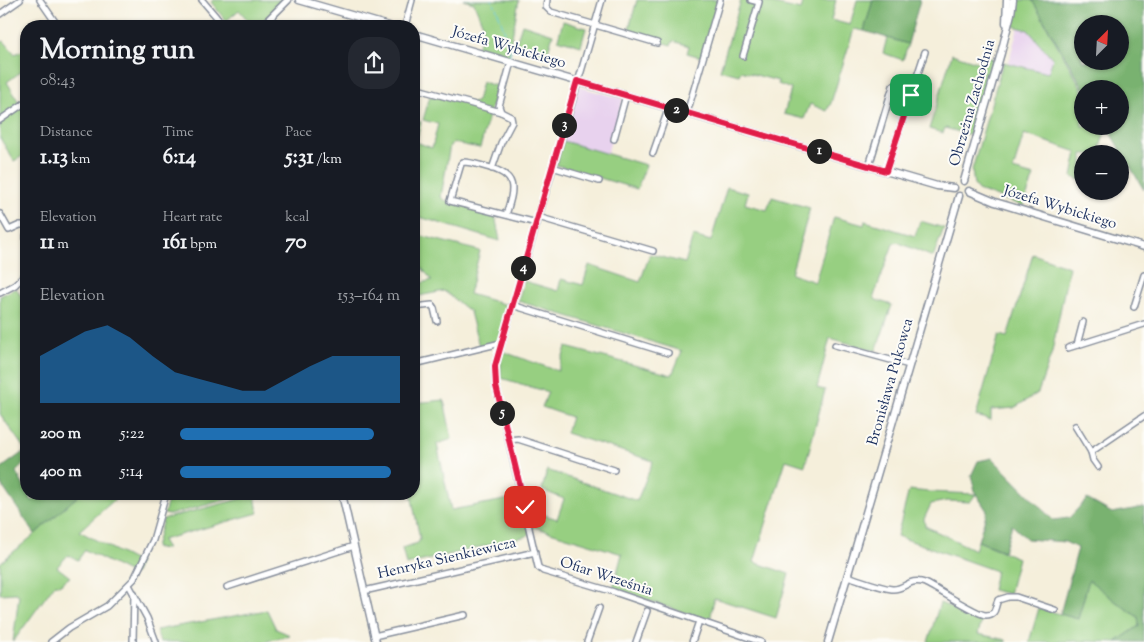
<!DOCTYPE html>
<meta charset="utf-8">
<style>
body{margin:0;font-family:"Sorts Mill Goudy",serif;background:#242831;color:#f1f3f6;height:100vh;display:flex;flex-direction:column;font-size:19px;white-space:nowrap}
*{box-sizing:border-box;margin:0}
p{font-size:16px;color:#9ea1a6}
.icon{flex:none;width:28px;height:28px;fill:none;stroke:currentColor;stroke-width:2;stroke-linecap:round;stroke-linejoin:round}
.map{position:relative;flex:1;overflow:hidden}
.drawer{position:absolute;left:20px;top:20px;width:400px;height:480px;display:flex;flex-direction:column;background:#171b24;border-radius:20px;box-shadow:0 1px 4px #0004}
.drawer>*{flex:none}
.needle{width:32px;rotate:24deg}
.tools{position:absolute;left:1074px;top:15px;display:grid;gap:10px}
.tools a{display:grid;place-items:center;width:55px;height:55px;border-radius:50%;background:#171b24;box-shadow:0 1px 4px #0004;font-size:25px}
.pin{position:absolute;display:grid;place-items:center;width:42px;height:42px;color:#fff;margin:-21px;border-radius:10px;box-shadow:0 2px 8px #0006}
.km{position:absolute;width:25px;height:25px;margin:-12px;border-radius:50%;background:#222;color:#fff;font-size:14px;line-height:25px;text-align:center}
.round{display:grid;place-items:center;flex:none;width:52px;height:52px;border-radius:20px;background:#242831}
.summary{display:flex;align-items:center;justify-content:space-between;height:85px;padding:0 20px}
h1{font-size:28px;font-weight:800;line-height:38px}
.metrics{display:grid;grid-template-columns:repeat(3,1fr);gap:8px;height:85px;padding:5px 20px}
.metrics div{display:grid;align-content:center}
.metrics b{font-size:21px;font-weight:800}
.metrics small{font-size:14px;font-weight:400}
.metrics p{font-size:14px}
.chart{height:140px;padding:10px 20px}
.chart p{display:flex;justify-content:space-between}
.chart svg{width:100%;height:90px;margin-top:5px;fill:#1f6fb2;opacity:.7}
ul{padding:0 20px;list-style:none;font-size:16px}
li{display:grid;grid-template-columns:80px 60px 1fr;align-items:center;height:38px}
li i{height:12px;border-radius:6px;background:#1f6fb2}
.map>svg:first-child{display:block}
.built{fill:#e8d2ee}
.green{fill:#97cf81;stroke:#597f70}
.forest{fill:#79b26f;stroke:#4a7066;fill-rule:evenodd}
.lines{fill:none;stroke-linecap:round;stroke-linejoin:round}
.stream{stroke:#5fc9d9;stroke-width:1}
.minor-casing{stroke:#888f9c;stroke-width:8}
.tertiary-casing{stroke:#888f9c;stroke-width:9}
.minor{stroke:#fff;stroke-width:5}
.tertiary{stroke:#fff;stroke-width:6}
.route-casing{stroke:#fff;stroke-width:10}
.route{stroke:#e11d48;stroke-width:6}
.labels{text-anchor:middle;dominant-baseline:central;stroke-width:4;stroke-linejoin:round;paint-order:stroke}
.street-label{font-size:15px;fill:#1b2f5e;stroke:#fdfcf7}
</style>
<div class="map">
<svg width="1144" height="642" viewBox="0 0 1144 642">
<rect width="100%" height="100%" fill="#fdfcf7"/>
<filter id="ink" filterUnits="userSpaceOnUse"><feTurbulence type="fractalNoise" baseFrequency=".02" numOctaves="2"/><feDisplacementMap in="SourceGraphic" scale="10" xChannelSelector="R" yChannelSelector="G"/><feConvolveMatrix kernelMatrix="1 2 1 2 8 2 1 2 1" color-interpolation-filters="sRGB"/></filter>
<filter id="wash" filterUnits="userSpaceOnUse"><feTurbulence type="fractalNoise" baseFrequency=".0096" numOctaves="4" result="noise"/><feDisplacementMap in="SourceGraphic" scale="20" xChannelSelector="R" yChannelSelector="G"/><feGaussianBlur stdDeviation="1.12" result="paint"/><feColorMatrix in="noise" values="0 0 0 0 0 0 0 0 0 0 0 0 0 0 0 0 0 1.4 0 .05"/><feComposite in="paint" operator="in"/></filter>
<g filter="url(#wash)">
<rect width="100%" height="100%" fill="#f5efdb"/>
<g class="built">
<path d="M1018,28L1028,30L1053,59L1048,73L1008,64Z"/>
<path d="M579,87L623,99L607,154L562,141Z"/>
</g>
<g class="green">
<path d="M213,0H284L258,26H253L239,10L226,21L211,2Z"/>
<path d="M463,0H519L508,58L477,49L483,25L474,3Z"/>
<path d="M637,0H718L701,57L687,53L689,46L673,41L671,45L628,32Z"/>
<path d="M741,0H756L801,10L804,0H836L831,20L850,25L857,0H873L864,31L854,29L830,106H829L827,111L810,104L804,119L784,114L791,89L778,84V81L741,71L739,75L720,70Z"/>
<path d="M1016,0H1032L1082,89V126H1101L1104,135L1098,154H1082V181L1072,177L1077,152L1024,134L1013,170L1034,176L1023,206L978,190L974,185L972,170L1003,62L1048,73L1053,59L1028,30L1013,26Z"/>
<path d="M563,21L586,28L581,46L558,39Z"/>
<path d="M522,24L553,34L547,55L515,46Z"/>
<path d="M887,38L908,44L903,60L883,53Z"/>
<path d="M4,41L15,54L26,49V68L7,82L20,104L26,100V154L14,161L0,138V43Z"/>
<path d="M952,54L980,63L982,56L995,59L970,135L945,128L943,133L929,129Z"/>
<path d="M482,82L497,86L480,148L453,143L450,145L441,197L444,200L495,215L500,241L416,216L414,225V121L421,122L416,142L432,148L438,124L423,120L430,96L473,103L477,101Z"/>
<path d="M563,141L646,165L637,189L556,165Z"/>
<path d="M727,187L748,193L745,204L767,210L772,197L810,208L791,274L815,282L834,217L864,225L865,221L915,236L920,221L944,228L933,257L897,242L893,244L874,296L876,300L892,305L876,351L830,338L817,388L825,390L805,466L786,460L754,562L789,574L776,618L714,598L710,622L613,588L622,554L534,527L527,536L406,565L402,548L418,543L420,539L411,494H414V403L444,400L452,439L437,444L451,510L526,496L530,510L557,519L564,499L542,490L547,470L637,501L653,461L566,433L571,417L542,407L548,392L501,378V351L558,371L566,347L672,375L682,351L518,301L524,281L558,291L561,279L583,285L589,265L640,282L650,254L685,263L693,236L711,241Z"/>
<path d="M414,234L480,251L469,294L507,305L499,341L479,346L470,312L444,291L414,297V285L432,280L414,259Z"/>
<path d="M1033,254L1069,267L1052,352L1038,393L1014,408L991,410V420L976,416L999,335L1007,337Z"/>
<path d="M16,288L26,304V451L0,414V296Z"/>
<path d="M909,490L929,492L976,494L970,502L947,501L931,504L924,519L925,526L975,550L978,541L1018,558L1009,594L992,590L996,571L897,536Z"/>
<path d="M80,494H121L79,531L139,563L134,575L85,550L78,560L68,555L57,567L70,577L59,585L55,584L13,642L19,595L16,593L0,594V563L35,534Z"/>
<path d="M170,494H247L169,515L164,514Z"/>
<path d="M255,495L258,513L162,540L167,549L155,548L163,519Z"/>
<path d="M1089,579L1115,601L1138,617L1139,626L1116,642L1081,641L1029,642L1039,608L1078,619Z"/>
<path d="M940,603L982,620L978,634L1006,640V642H928Z"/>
<path d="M267,610L276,629L290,635L264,642H160L156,630Z"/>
</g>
<g class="forest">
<path d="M873,0H920L908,44L864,31Z"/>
<path d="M1032,0H1144V190L1106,126H1120V89H1084ZM1082,24H1120V61H1082Z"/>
<path d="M26,450V461L16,472L26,490V494H28L32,501L42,494H80L35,534L0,483V469Z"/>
<path d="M992,458L1053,520L1069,518L1087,499L1112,513L1144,507V642H1116L1139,626L1138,617L1115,601L1089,580L1078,619L1060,614L1078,548L1065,542L1027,539L1012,525L1004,551L978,541L987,511L976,494L971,476L978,461Z"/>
</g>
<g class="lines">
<path class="stream" d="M491,0L496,7L511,49L510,56"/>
</g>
</g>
<g filter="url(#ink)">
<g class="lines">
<defs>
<g id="minor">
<path d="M40,0L58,26"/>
<path d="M202,0L224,26"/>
<path d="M547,0L546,7L551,12L657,43"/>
<path d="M602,0L495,366L496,386L538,567L543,571L614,592L761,642"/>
<path d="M0,14L20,0"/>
<path d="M405,26L412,0"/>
<path d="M743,56L759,2L751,0"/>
<path d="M414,88L501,112"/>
<path d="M687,113L720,0"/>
<path d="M0,120L26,102"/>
<path d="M614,139L626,95"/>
<path d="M653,153L669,107"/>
<path d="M869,166L893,86"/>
<path d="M552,167L599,181"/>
<path d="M492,169L501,143L512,122L511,117L501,112L499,106L511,62"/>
<path d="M886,171L925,52"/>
<path d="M0,214L9,230L20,225H26"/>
<path d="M506,215C514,189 519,175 487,167C479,165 471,162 463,162L461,164L450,201L537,223"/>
<path d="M538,217L653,251"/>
<path d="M26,236V240"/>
<path d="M0,293L15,285L26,274"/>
<path d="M512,305L668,353"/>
<path d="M414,307L432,305L434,308L437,321"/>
<path d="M1134,307L1144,275"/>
<path d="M835,345L909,365"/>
<path d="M1077,345L1083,322"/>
<path d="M1068,348L1144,324"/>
<path d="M414,364L501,343"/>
<path d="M1075,426L1091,452L1093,460L1098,467"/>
<path d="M509,440L518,439L614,470"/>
<path d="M1091,452L1144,416"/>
<path d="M847,576C861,580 877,587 892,589C905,590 909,577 925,583C938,589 977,615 986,615C997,615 994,608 998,600L1008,597H1016L1055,610"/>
<path d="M129,585L147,618L156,642"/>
<path d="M227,587L354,546"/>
<path d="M364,591L535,552"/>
<path d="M374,636L465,615"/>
<path d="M51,642L69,628L107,606L134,579L153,540L166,494"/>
<path d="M133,642L134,593"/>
<path d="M587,642L599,608"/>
<path d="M636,642L647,611"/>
<path d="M692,642L699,621"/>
</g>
<g id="tertiary">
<path d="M299,0L389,26"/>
<path d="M1006,23L1007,0"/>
<path d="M262,26L288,0"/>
<path d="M414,34L889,172L937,186L954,188"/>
<path d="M964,181L1001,53L1011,14L1013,0"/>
<path d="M969,191L995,202L1144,247"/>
<path d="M342,494L376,642"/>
<path d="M828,642L959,196"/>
</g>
</defs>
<use href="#minor" class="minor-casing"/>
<use href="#tertiary" class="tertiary-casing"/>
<use href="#minor" class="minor"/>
<use href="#tertiary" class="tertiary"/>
</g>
</g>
<g class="lines" filter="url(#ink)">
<defs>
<path id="route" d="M525,507L496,386L495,366L577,81L886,171L911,95"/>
</defs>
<use href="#route" class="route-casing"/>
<use href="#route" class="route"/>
</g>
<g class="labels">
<g class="street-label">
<text transform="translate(509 48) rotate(16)">Józefa Wybickiego</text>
<text transform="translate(973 103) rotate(-74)">Obrzeżna Zachodnia</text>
<text transform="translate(1060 208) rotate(17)">Józefa Wybickiego</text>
<text transform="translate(891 382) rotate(-74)">Bronisława Pukowca</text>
<text transform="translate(447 559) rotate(-13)">Henryka Sienkiewicza</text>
<text transform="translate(606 577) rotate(18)">Ofiar Września</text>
</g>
</g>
</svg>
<div class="tools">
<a><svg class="needle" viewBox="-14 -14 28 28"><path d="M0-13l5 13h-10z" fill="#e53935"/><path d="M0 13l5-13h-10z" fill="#9ea1a6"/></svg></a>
<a>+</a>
<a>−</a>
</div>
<div class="pin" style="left:911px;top:95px;background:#1e9e55"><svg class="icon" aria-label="arrive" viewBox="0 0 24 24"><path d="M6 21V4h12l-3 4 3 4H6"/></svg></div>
<div class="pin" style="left:525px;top:507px;background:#d93025"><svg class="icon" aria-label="check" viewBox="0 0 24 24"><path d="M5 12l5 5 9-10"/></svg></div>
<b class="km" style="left:819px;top:151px">1</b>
<b class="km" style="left:676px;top:110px">2</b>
<b class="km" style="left:564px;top:125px">3</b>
<b class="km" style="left:523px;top:268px">4</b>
<b class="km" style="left:502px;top:413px">5</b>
<section class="drawer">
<div class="summary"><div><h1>Morning run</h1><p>08:43</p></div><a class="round"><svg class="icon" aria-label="share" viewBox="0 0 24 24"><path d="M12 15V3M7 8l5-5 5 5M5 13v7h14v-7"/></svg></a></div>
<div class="metrics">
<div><p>Distance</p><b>1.13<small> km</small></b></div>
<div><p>Time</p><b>6:14</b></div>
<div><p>Pace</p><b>5:31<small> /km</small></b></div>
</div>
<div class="metrics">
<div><p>Elevation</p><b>11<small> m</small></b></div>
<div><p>Heart rate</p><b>161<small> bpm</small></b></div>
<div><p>kcal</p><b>70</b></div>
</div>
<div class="chart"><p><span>Elevation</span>153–164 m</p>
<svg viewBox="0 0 160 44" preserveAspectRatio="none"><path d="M0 44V21L10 15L20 9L30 6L40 12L50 21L60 29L70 32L80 35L90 38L100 38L110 32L120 26L130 21L140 21L150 21L160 21V44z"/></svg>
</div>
<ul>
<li><b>200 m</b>5:22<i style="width:88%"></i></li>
<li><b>400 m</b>5:14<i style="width:96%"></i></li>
</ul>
</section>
</div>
